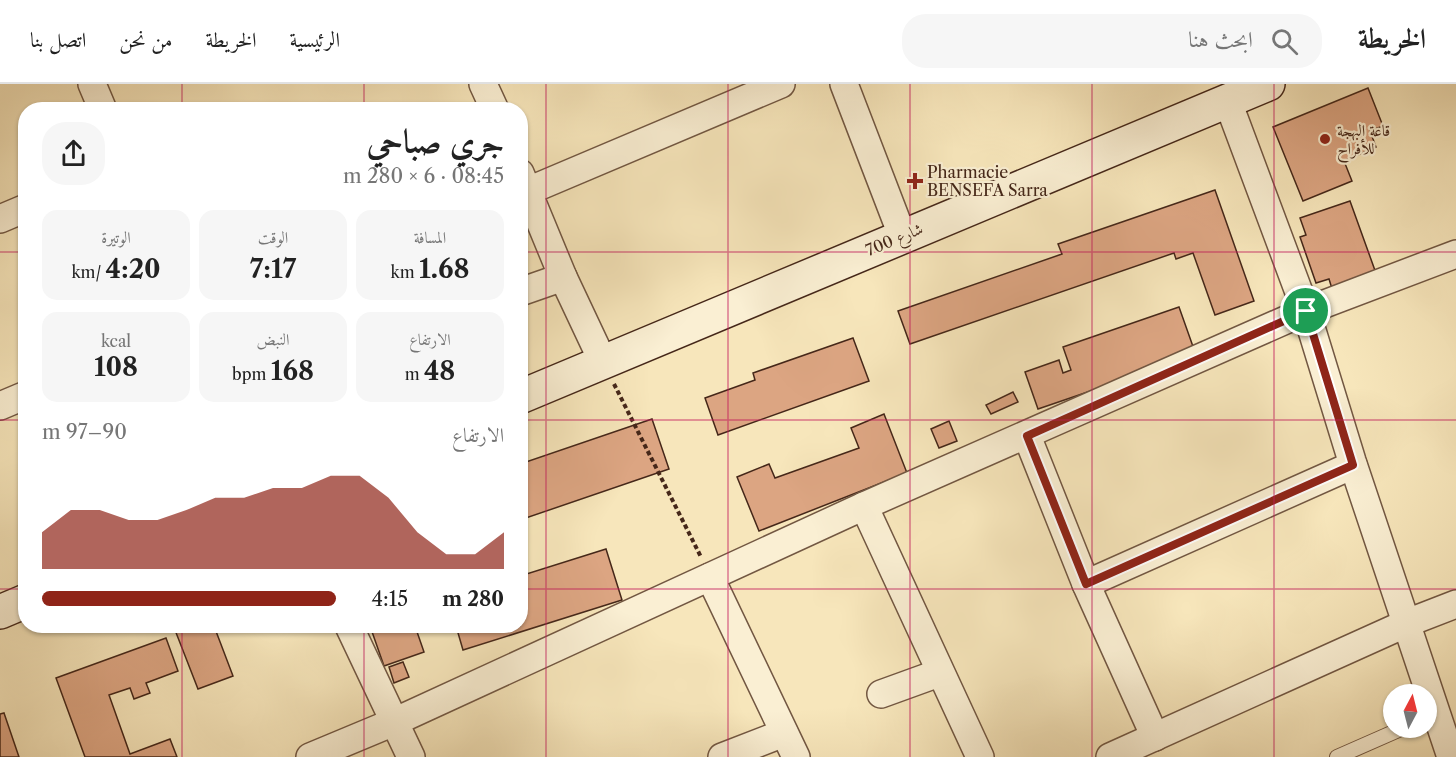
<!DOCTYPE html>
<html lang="ar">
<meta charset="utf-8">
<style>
body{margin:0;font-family:"Libre Caslon Text",Amiri,serif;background:#f6f6f6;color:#222;direction:rtl;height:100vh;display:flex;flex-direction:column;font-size:22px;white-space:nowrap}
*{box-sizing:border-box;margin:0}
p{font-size:20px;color:#767676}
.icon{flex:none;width:33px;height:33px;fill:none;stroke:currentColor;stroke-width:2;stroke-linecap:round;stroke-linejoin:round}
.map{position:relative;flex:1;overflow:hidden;direction:ltr}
.side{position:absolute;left:18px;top:18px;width:510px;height:531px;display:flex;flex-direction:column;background:#fff;border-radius:24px;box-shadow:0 2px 4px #0004;direction:rtl}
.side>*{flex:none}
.needle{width:39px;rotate:7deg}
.buttons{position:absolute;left:1383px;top:600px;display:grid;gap:12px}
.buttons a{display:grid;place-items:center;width:54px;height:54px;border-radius:50%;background:#fff;box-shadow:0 2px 4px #0004;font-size:30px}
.pin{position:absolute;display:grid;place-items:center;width:51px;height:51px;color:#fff;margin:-26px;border:3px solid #fff;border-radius:50%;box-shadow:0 2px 6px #0007}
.round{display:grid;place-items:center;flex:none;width:63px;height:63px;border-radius:24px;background:#f6f6f6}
.headline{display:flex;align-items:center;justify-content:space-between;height:102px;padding:0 24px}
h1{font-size:33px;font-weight:800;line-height:45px}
.stats{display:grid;grid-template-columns:repeat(3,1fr);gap:9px;height:102px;padding:6px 24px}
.stats div{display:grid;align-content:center;border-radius:15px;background:#f6f6f6;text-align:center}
.stats b{font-size:26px;font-weight:800}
.stats small{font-size:16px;font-weight:400}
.stats p{font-size:16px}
.chart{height:168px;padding:12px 24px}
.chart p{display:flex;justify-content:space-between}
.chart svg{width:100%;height:108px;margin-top:6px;fill:#8f2418;opacity:.7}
ul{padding:0 24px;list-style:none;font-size:20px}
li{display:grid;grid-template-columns:96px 72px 1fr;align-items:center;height:45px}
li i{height:15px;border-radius:8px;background:#8f2418}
header{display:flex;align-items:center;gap:36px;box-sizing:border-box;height:84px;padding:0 30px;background:#fff;border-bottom:2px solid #e0e0e0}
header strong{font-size:28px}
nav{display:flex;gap:33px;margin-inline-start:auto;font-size:21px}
.search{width:420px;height:54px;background:#f6f6f6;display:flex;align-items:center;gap:15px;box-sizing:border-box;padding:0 21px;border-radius:24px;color:#767676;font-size:22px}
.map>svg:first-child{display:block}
.building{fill:#dca582;stroke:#452719;stroke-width:1.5}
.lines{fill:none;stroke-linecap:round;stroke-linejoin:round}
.lane-casing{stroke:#725742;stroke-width:16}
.street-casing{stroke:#725742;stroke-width:30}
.secondary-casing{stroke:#452719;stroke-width:36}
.path{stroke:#452719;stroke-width:4;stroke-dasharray:4.5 3;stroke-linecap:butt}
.lane{stroke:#faefd3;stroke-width:14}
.street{stroke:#faefd3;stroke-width:27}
.secondary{stroke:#faefd3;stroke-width:33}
.route-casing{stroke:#fff;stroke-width:12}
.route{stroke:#8f2418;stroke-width:8}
.grid{fill:none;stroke:#c2185b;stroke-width:1.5;stroke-opacity:0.55}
.poi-dot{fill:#8f2418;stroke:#faefd3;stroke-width:2}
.labels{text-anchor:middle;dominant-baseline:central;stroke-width:4.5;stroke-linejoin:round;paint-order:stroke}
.poi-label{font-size:16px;fill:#452719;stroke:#faefd3;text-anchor:start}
.street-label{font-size:16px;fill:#452719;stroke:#faefd3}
</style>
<header>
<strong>الخريطة</strong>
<div class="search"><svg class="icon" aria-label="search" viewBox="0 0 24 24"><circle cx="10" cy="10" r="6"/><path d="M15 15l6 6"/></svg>ابحث هنا</div>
<nav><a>الرئيسية</a><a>الخريطة</a><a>من نحن</a><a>اتصل بنا</a></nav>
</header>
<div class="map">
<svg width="1456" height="673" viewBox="0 0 1456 673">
<rect width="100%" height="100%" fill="#f7e6bb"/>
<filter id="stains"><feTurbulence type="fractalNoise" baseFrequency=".00333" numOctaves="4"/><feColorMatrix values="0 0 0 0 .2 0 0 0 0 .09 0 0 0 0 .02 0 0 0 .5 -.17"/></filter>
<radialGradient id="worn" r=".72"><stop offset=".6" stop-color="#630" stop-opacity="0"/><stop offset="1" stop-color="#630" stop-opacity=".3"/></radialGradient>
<g class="building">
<path d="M1368,4L1383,42L1370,47L1376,63L1344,77L1352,97L1303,117L1273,43Z"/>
<path d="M1215,106L1254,217L1215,231L1193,169L1176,175L1174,169L910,260L898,227L1062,170L1058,160Z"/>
<path d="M1350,117L1377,192L1333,208L1329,195L1316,199L1300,153L1306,151L1300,134Z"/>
<path d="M1179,223L1196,271L1038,325L1025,288L1059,276L1063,289L1071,286L1063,263Z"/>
<path d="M853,254L869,297L718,351L705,314L755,296L753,289Z"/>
<path d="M1013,308L1018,318L991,330L986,321Z"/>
<path d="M884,330L907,389L759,447L737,393L769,380L775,394L859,364L851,344Z"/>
<path d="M652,335L669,385L520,436V380Z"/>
<path d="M949,337L957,357L939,364L931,345Z"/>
<path d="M606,465L622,516L463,566L456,542H520V492Z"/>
<path d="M188,542H214L233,592L198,605L175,546Z"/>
<path d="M370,542H415L424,568L384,582Z"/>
<path d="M166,554L178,587L146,599L150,609L134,615L130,604L109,611L130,670L170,655L177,673H85L56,594Z"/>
<path d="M403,578L409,593L394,599L389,583Z"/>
<path d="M4,629L19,673H0V630Z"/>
</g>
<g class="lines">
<defs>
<path id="lane" d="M1337,673L1403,644"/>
<g id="street">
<path d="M92,0L103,26"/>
<path d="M483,0L495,26"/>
<path d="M844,0L902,151"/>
<path d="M1228,18L1306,227L1456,170"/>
<path d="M520,89L563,193L603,278"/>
<path d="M528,107L781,0"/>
<path d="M0,135L26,124"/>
<path d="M520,208L563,193"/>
<path d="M0,322L26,311"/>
<path d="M1027,352L1086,500L1155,653"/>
<path d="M864,422L980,673"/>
<path d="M710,493L796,673"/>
<path d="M1086,500L1353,381"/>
<path d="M349,542L411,673"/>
<path d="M881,610L939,589"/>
<path d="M310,673L394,638L864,422L1306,227L1352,377L1451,673"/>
<path d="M722,673L784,649"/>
<path d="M1110,673L1407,539L1456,520"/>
</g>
<g id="secondary">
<path d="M520,313L1268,0"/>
<path d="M0,528L26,517"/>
</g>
</defs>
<use href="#lane" class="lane-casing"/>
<use href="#street" class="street-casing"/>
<use href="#secondary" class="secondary-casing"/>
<path class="path" d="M614,300L701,473"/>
<use href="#lane" class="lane"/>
<use href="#street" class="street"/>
<use href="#secondary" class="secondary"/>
</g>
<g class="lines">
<defs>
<path id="route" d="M1306,227L1353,381L1086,500L1027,352Z"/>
</defs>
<use href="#route" class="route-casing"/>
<use href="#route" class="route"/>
</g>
<path class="grid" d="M182,0V26M364,0V26M546,0V673M728,0V673M910,0V673M1092,0V673M1274,0V673M0,168H26M520,168H1456M0,336H26M520,336H1456M0,505H26M520,505H1456M182,542V673M364,542V673"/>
<g class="poi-dot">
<circle cx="1325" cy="55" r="6"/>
<path d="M912 88h6v6h6v6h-6v6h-6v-6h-6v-6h6z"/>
</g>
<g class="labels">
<g class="poi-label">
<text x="1337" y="46">قاعة البهجة<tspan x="1337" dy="18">للأفراح</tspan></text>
<text x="927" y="88">Pharmacie<tspan x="927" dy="18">BENSEFA Sarra</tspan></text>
</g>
<g class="street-label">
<text transform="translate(894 155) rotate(-23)">شارع 700</text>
</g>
</g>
<rect width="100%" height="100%" filter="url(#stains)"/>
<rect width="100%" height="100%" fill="url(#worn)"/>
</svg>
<div class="buttons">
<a><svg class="needle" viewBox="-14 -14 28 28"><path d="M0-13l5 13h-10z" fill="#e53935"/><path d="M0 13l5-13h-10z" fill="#767676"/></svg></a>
</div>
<div class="pin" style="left:1306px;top:227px;background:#1e9e55"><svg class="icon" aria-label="arrive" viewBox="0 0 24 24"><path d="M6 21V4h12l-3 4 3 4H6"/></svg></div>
<section class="side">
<div class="headline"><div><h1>جري صباحي</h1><p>08:45 · 6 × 280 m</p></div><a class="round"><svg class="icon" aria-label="share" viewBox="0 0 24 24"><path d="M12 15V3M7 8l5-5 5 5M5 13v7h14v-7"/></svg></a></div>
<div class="stats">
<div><p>المسافة</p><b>1.68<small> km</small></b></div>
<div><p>الوقت</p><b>7:17</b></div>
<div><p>الوتيرة</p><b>4:20<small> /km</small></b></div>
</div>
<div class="stats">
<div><p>الارتفاع</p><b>48<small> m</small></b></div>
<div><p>النبض</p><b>168<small> bpm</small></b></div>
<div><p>kcal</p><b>108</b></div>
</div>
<div class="chart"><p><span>الارتفاع</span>90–97 m</p>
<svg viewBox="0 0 160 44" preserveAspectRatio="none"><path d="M0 44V29L10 20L20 20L30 24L40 24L50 20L60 15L70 15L80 11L90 11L100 6L110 6L120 15L130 29L140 38L150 38L160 29V44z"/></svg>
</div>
<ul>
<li><b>280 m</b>4:15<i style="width:100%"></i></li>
</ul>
</section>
</div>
